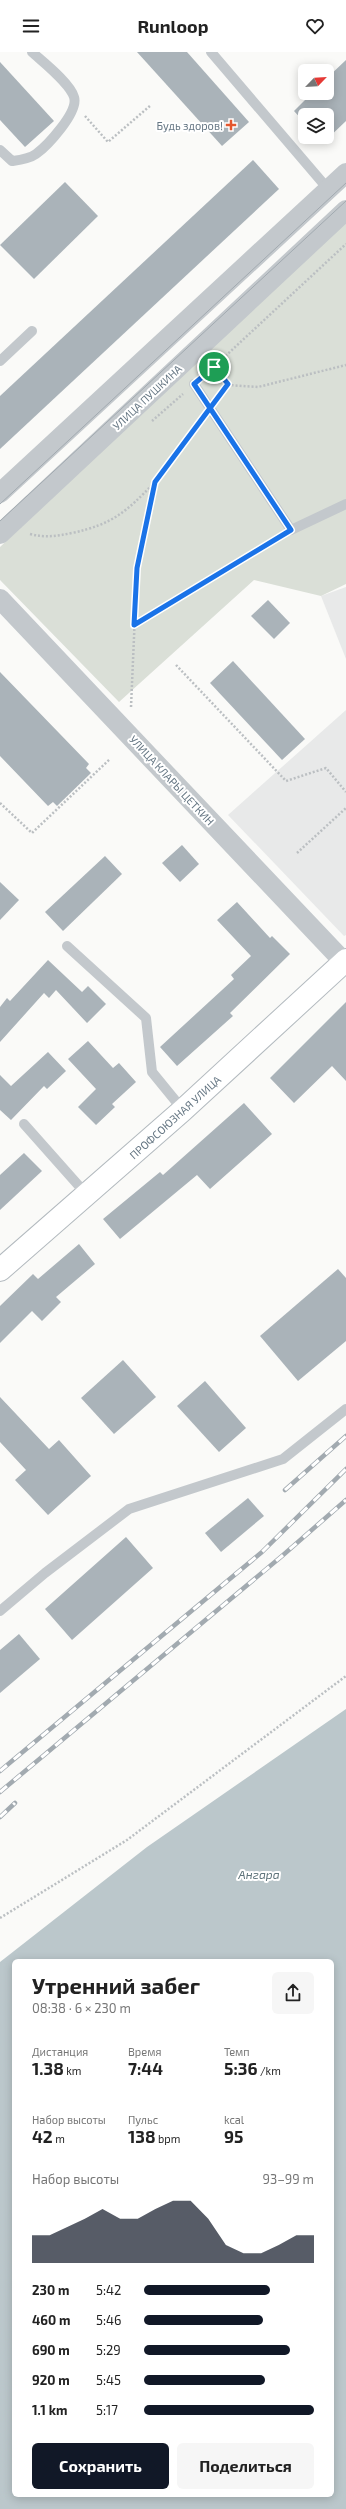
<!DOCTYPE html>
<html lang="ru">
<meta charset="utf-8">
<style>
body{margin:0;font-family:"Exo 2",sans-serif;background:#f6f6f6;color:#222;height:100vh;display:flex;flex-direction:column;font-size:15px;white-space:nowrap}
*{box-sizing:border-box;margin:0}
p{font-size:13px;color:#767676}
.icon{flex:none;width:22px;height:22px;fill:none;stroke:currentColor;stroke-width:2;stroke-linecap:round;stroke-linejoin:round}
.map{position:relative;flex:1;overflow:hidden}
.details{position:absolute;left:12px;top:1907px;width:322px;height:538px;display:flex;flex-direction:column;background:#fff;border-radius:6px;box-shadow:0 2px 10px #0003}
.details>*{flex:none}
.needle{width:26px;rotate:65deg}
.fabs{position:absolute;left:298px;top:12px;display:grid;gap:8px}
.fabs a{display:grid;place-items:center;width:36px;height:36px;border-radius:6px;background:#fff;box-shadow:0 2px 10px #0003;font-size:20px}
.pin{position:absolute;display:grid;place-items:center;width:34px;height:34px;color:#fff;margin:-17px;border:2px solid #fff;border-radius:50%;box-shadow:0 1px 4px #0007}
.round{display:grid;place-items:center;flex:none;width:42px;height:42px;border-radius:6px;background:#f6f6f6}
.summary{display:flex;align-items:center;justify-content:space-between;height:68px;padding:0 20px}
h1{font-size:22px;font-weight:700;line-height:30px}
.figures{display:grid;grid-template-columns:repeat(3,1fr);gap:6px;height:68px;padding:4px 20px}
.figures div{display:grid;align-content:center}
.figures b{font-size:17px;font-weight:700}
.figures small{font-size:11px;font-weight:400}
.figures p{font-size:11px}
.chart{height:112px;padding:8px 20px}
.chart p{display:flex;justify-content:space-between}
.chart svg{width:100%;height:72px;margin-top:4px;fill:#111827;opacity:.7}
.action{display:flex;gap:8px;margin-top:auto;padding:8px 20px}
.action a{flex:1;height:46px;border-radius:6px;background:#111827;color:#fff;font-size:16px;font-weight:700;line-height:46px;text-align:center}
.action a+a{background:#f6f6f6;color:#222}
ul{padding:0 20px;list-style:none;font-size:13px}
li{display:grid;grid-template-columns:64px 48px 1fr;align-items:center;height:30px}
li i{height:10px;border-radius:5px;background:#111827}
header{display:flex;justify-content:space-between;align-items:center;height:52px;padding:0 20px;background:#fff;font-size:18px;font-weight:700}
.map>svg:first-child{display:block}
.built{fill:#e8e9e9}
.green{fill:#dadfd7}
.water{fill:#bbc7cb;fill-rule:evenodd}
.building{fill:#aab3b9}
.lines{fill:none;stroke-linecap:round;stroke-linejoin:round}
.secondary-casing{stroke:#b3babf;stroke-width:24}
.path{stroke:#bbbfc2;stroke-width:2.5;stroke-dasharray:2 2;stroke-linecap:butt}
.lane{stroke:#c3c8cc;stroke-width:10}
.street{stroke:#c3c8cc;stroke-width:20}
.secondary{stroke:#fff;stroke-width:22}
.tram{stroke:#a2aab0;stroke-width:1}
.rail-casing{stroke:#a2aab0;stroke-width:4.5}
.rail{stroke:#fff;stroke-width:3;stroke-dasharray:9;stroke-linecap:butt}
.route-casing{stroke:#fff;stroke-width:8}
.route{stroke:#1a73e8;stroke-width:5}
.poi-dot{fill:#e4572e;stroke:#fff;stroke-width:1.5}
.labels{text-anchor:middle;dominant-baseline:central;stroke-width:4;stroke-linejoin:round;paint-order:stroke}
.poi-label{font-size:11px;fill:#657683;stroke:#fff;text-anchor:end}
.street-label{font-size:11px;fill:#657683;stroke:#fff}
.water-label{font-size:12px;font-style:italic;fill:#60757c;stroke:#fff}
</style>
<header><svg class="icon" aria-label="menu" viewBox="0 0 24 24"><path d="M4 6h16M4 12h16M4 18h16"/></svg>Runloop<svg class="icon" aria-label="heart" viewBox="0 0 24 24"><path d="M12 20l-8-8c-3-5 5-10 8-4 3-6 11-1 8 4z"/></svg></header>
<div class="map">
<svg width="346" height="2457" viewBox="0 0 346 2457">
<rect width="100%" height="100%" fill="#fafaf8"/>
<g class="built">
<path d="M346,535V607L321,544Z"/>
<path d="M346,658V883L344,884L228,763Z"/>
</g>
<path class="green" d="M346,169V532L321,544L254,528L119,650L0,528V495Z"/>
<path class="water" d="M346,1657V2457H0V1910L147,1795ZM14,1909H332V2443H14Z"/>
<g class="building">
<path d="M137,0H187L249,70L222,94Z"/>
<path d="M346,8V69L324,90L319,85H327V63H305V71L294,59L312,41H327V26Z"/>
<path d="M0,10L54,69L25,95L0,68Z"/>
<path d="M253,108L279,137L0,397V344Z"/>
<path d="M65,130L98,164L34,227L0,193Z"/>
<path d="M268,548L290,571L274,587L251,564Z"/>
<path d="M233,609L305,687L282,708L210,631Z"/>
<path d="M0,620L89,712L86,716L91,721L57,754L53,750L48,754L0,704Z"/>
<path d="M182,793L199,812L180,830L162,811Z"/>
<path d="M105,804L122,822L63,879L45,860Z"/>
<path d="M0,830L19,848L0,868Z"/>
<path d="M237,850L270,886L272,884L290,902L230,961L233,964L177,1014L160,995L234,927L231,923L251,904L217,868Z"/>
<path d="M48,908L82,940L88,934L106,952L87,971L56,938L49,946L44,941L0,990V955L7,946L10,949Z"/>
<path d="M346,950V1029L332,1014L294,1051L270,1026Z"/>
<path d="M88,989L113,1016L119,1011L136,1030L112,1052L115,1055L96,1073L78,1055L96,1037L68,1007Z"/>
<path d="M48,1000L66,1019L47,1037L44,1034L11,1068L0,1058V1023L11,1034Z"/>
<path d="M244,1051L272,1082L210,1137L197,1123L120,1187L103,1167L160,1120L163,1123Z"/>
<path d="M24,1101L42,1119L0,1158V1123Z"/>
<path d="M79,1192L95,1212L56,1245L61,1250L42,1269L32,1259L0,1291V1254L33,1222L38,1227Z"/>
<path d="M338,1217L346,1226V1289L298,1329L260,1284Z"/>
<path d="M123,1308L156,1345L114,1382L81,1346Z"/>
<path d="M205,1329L246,1376L219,1400L177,1354Z"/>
<path d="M0,1345L49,1397L59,1388L91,1424L48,1463L15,1428L26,1418L0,1390Z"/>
<path d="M248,1446L264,1464L221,1500L205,1481Z"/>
<path d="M126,1485L153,1516L72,1588L45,1557Z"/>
<path d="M19,1582L40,1607L0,1641V1598Z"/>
</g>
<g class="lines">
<defs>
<path id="secondary" d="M0,1218L183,1058L346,908"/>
</defs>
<use href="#secondary" class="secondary-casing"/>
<g class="path">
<path d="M85,64L108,90L151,53"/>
<path d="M210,311L228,333L258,335L346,313"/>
<path d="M205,323L346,192"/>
<path d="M219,344L228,333"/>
<path d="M152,369L183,342"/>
<path d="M30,482C46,486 57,484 72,481C113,472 126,460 154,431"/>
<path d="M134,573L279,486"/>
<path d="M176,613L286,729L326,716L346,740"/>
<path d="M131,655L137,516L155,430L200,369"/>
<path d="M0,751L32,781L110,707"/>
<path d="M297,801L346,756"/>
<path d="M0,1866L127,1788L346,1624"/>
</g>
<g class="lane">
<path d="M211,0L328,137"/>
<path d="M0,98L12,109C20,108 29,107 36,102C47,94 79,60 74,45C70,31 43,10 32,0"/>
<path d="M0,309L32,279"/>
<path d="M194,332L291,478L346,452"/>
<path d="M67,894L146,966L152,1020L183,1058"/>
<path d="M24,1072L87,1143"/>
<path d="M0,1559L45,1521L129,1457L283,1407L346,1357"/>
</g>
<g class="street">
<path d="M0,441L346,121"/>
<path d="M0,482L346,158"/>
<path d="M0,547L344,910"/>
</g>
<use href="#secondary" class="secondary"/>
<g class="tram">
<path d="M0,452L346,131"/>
<path d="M0,469L346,149"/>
</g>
<defs>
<g id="rail">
<path d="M285,1438L346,1384"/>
<path d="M0,1719L262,1500L346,1417"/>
<path d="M0,1740L282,1504L346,1448"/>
<path d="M0,1765L15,1751"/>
</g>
</defs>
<use href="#rail" class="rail-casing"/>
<use href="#rail" class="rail"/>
</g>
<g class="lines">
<defs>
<path id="route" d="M214,315L228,332L155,430L137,516L134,573L291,478L194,332L214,315"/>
</defs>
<use href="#route" class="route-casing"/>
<use href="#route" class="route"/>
</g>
<path class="poi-dot" d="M229 67h4v4h4v4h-4v4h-4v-4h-4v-4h4z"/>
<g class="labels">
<g class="poi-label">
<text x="223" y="73">Будь здоров!</text>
</g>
<g class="street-label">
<text transform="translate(147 345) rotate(-43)">УЛИЦА ПУШКИНА</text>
<text transform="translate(172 728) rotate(47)">УЛИЦА КЛАРЫ ЦЕТКИН</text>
<text transform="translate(175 1065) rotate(-42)">ПРОФСОЮЗНАЯ УЛИЦА</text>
</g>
<g class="water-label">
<text x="259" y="1822">Ангара</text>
</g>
</g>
</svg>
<div class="fabs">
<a><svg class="needle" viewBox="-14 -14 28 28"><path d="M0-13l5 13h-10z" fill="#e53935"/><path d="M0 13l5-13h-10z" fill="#767676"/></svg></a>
<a><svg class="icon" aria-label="layers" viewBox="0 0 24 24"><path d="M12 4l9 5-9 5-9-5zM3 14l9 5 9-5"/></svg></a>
</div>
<div class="pin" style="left:214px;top:315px;background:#1e9e55"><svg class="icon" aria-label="arrive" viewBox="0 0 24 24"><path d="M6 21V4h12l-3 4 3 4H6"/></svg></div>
<section class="details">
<div class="summary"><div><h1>Утренний забег</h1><p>08:38 · 6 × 230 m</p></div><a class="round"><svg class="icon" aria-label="share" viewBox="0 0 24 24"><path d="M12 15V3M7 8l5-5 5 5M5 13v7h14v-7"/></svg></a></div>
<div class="figures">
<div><p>Дистанция</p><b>1.38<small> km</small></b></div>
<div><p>Время</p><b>7:44</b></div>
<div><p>Темп</p><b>5:36<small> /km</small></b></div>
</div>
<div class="figures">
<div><p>Набор высоты</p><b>42<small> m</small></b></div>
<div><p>Пульс</p><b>138<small> bpm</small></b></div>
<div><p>kcal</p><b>95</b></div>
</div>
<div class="chart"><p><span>Набор высоты</span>93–99 m</p>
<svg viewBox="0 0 160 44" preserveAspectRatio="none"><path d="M0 44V27L10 27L20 22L30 17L40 11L50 17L60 17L70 11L80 6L90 6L100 17L110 33L120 38L130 38L140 33L150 27L160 27V44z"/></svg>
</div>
<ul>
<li><b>230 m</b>5:42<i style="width:74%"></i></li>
<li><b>460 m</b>5:46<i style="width:70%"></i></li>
<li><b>690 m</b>5:29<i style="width:86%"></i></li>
<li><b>920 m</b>5:45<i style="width:71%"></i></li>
<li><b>1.1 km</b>5:17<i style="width:100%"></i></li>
</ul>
<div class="action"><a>Сохранить</a><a>Поделиться</a></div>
</section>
</div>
